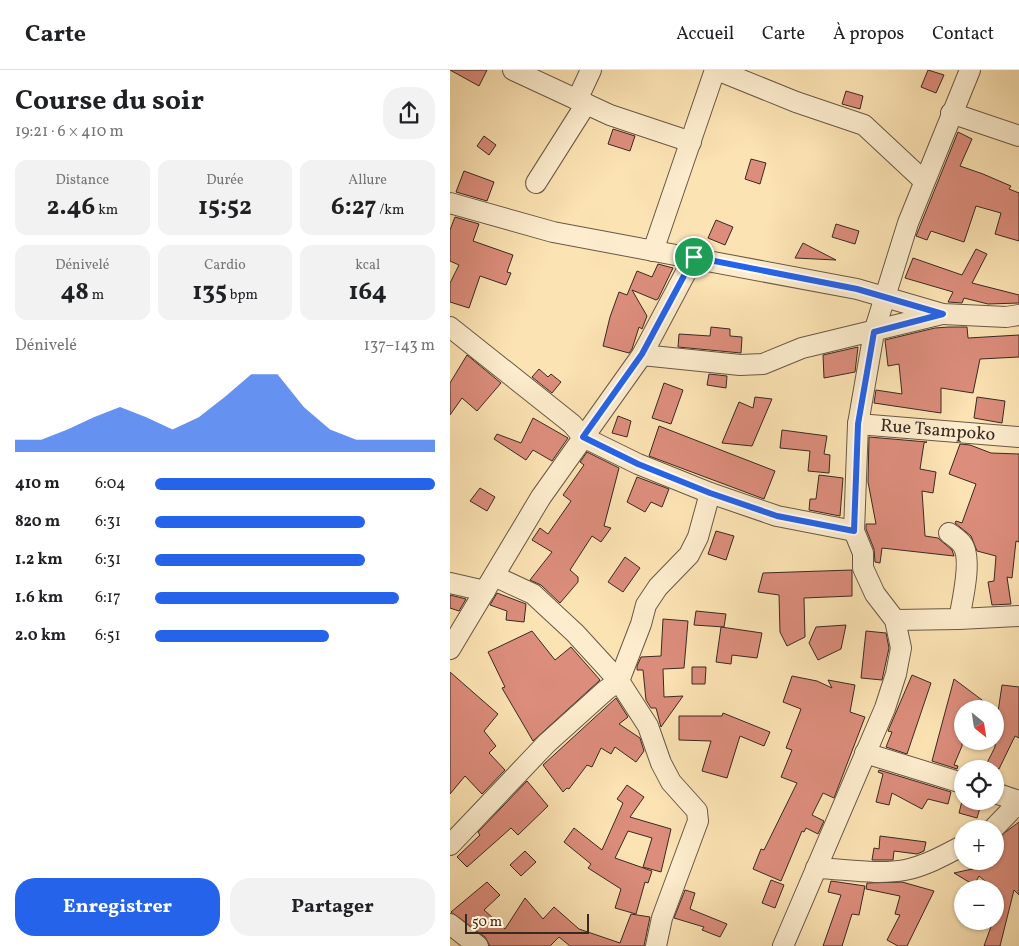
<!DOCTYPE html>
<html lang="fr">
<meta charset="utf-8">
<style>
body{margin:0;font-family:Vollkorn,serif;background:#f2f2f2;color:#202124;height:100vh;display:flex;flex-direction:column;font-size:19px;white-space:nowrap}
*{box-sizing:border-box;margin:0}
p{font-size:16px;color:#757577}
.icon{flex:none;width:28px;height:28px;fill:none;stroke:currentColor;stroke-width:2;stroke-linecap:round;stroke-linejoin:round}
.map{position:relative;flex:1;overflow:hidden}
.side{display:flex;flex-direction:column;background:#fff;width:450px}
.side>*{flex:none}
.needle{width:32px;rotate:150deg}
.tools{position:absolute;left:504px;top:630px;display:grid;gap:10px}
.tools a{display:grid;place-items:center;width:50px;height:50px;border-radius:50%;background:#fff;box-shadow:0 1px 4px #0004;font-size:25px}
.scale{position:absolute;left:15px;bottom:12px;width:124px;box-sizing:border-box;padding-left:5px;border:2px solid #3a2922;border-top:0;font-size:14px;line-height:18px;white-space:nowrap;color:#3a2922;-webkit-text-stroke:4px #fdedce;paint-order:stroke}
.pin{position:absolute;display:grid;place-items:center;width:42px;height:42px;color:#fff;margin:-21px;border:2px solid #fff;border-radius:50%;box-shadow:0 1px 5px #0007}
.round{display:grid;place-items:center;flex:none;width:52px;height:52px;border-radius:20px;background:#f2f2f2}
.head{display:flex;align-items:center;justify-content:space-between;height:85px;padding:0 15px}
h1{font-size:28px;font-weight:700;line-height:38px}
.stats{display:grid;grid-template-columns:repeat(3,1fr);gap:8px;height:85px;padding:5px 15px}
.stats div{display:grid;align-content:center;border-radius:12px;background:#f2f2f2;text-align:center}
.stats b{font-size:25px;font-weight:700}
.stats small{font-size:14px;font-weight:400}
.stats p{font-size:14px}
.chart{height:140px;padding:10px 15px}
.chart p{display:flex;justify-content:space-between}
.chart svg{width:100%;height:90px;margin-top:5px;fill:#2563eb;opacity:.7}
.primary-button{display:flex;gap:10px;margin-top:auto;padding:10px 15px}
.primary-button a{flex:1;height:58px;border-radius:20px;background:#2563eb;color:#fff;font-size:20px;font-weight:700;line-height:58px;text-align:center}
.primary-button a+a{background:#f2f2f2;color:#202124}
ul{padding:0 15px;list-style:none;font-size:16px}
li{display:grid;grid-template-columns:80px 60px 1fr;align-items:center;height:38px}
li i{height:12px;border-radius:6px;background:#2563eb}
header{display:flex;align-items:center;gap:30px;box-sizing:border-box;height:70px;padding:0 25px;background:#fff;border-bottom:1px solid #e0e0e0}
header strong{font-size:24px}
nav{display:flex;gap:28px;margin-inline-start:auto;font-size:18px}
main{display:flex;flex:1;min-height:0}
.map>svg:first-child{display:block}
.building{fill:#dc8d7c;stroke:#3a2922}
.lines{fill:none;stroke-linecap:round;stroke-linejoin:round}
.minor-casing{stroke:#6a5846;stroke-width:22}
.minor{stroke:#fdedce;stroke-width:20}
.route-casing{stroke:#fff;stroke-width:10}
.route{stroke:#2563eb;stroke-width:6}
.labels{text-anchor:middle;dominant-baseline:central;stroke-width:5;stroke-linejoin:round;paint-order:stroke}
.street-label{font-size:18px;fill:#3a2922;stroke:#fdedce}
</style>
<header>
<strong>Carte</strong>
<nav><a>Accueil</a><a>Carte</a><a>À propos</a><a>Contact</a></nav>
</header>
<main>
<section class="side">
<div class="head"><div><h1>Course du soir</h1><p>19:21 · 6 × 410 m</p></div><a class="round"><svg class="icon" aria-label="share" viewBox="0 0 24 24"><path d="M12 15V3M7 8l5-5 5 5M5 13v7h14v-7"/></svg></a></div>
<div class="stats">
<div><p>Distance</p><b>2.46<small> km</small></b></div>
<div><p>Durée</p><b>15:52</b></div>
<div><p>Allure</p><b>6:27<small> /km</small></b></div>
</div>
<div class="stats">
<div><p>Dénivelé</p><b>48<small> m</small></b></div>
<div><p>Cardio</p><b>135<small> bpm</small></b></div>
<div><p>kcal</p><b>164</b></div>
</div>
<div class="chart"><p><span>Dénivelé</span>137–143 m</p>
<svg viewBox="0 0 160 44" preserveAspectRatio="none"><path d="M0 44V38L10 38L20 33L30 27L40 22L50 27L60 33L70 27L80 17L90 6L100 6L110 22L120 33L130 38L140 38L150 38L160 38V44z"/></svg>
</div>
<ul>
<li><b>410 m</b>6:04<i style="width:100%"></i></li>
<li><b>820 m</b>6:31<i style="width:75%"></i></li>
<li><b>1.2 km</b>6:31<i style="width:75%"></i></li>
<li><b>1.6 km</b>6:17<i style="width:87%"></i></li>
<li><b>2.0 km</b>6:51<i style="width:62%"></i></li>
</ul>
<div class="primary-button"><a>Enregistrer</a><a>Partager</a></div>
</section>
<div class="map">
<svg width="569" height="876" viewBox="0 0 569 876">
<rect width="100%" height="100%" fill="#fce3b3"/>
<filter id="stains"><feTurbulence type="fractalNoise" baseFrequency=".004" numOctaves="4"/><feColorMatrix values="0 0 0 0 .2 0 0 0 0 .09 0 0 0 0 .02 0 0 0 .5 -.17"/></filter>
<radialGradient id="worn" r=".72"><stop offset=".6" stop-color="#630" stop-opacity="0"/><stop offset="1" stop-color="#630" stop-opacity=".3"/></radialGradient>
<g class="building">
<path d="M0,0H37L29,16Z"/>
<path d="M478,0L494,5L486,23L471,17Z"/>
<path d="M396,21L413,26L410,39L392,34Z"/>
<path d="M163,59L185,66L180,81L158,74Z"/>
<path d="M508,62L522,69L510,96L533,104L561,116L559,119L569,123V171L545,164L551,143L526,136L514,172L481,161L477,170L466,166Z"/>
<path d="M34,66L46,75L39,85L27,76Z"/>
<path d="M301,89L316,93L310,114L295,109Z"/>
<path d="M14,101L44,112L37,131L6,122Z"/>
<path d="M5,147L29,154L23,171L63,185L57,202L61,203L56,215L30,206L19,238L0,232V213L9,195L0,191V160Z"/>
<path d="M266,150L283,157L275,175L258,168Z"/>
<path d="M386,154L409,161L405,174L382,167Z"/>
<path d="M353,173L386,190L345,188Z"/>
<path d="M526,179L537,184L522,213L569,225V233L538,234L514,228L512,233L498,232L503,222L455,208L463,188L512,205Z"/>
<path d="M208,194L223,198L208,229L206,230L182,220L197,246L192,259L189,257L182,279L179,283L153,276L160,247L169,222L177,225L187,201L202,207Z"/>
<path d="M261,257L280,259V266L292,267L291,283L228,277L229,264L260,266Z"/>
<path d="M499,257H517L518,268L569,265V287L530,289L523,323L491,318V343L424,333L426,320L452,324L449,294L438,296L435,270L485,258Z"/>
<path d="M408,277L405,302L374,308L373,285Z"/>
<path d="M17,285L51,313L27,341L12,328L0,345V313Z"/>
<path d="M89,299L98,307L101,304L111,312L102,323L82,307Z"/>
<path d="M259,304L277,306L276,318L257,315Z"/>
<path d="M214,313L233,320L221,354L202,348Z"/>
<path d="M305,327L322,329L302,376L272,373L289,332L303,338Z"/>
<path d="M527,327L555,331L552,353L524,348Z"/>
<path d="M168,346L181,351L177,367L162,363Z"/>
<path d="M83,348L118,368L102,391L83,380L76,390L44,369L47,364L71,373Z"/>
<path d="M209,356L325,401L314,429L199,386Z"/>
<path d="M332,360L377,366L374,384L380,385L379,403L358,401L360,381L330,378Z"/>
<path d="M419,367L477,372L474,373L470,399L486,402L483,423L472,421L475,466L488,468L502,480L504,486L432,478L430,493L425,492L424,479L416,459V454H426L418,412Z"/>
<path d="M510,374L520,375L541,383L569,384V472L566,471L562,508L557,507L561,534L542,535L538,512L544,511L546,486L527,481L521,466L505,453L506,451L512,453L526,414L499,404Z"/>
<path d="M137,382L169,398L154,456L161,458L151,472L142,466L120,500L128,507V512L110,533L91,515L80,510L102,482L82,470L90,458L98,464L121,431L113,425L134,395L130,392Z"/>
<path d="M369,405L393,408L390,446L359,440L360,429H366Z"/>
<path d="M187,407L219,419L212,437L201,432L195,442L177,432Z"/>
<path d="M30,418L45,427L37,441L20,431Z"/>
<path d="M266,461L284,466L276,490L258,484Z"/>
<path d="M175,487L190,498L173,522L158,512Z"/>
<path d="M402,500V526L354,528L355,567L337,576L330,562L329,525L308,522L313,503Z"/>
<path d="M47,523L76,534L74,552L56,550L57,541L40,535Z"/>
<path d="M0,525L16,529L9,541L0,538Z"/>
<path d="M246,541L276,544L274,557L244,555Z"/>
<path d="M213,549L238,551L234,598L213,599L214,627L233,626L211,657L206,638H201L196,630L193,600H187V596L191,587L211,586Z"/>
<path d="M396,555L391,579L368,590L359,573L366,557Z"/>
<path d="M271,557L312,563L307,588L282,585L281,594L266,592Z"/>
<path d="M82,561L105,590L121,577L150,610L83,671L52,618L55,617L38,582Z"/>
<path d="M416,561L436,563L439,578L432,610L411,608Z"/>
<path d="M242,597H256L255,614H242Z"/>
<path d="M0,602L48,644L34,661L46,676L39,683L55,700L32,724L15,706L0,724Z"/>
<path d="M462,605L481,613L457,684L436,677L442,662L438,661Z"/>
<path d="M342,606L367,611L382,618L378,610L405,615L400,642L415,647L384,728L373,723L362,745L374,751L368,764L356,758L354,762L352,761L331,811L303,799L311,779L314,780L347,713L331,707L342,680L336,678L351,639L333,632Z"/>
<path d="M504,609L544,639H512V676L504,695L508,696L507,699L482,691Z"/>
<path d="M552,615L569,617V668L565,666L549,699H534L545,677V640L548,642Z"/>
<path d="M166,628L178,647L169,654L190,668L194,681L186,692L165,677L161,684L151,678L142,697L137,695L119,719L117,718L113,722L93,695Z"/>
<path d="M273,643L320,662L314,676L290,666L277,708L252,701L261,671L229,670V646H272Z"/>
<path d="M429,700L501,722L498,734L478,729L472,739L442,723L439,735L426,732L433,704L428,702Z"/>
<path d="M77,711L98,736L68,765L61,758L17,797L7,787L30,765L28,762Z"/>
<path d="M177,715L194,727L180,747L221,759L211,802L193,797L202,768L178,761L165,788L202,801L198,813L195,812L186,844L165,838L171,819L138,798L141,794L114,772L124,758L152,780L173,733L167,729Z"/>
<path d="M512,731H532L527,748L509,743Z"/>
<path d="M569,752V825L564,820L550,876H534L543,851H545L547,821L529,806L524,815L504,803L545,794V770Z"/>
<path d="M430,766L476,772L474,781L467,784L444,781L443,790H422L424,778L429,779Z"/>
<path d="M75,781L86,792L71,806L60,795Z"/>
<path d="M321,810L334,815L325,838L312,833Z"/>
<path d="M381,811L415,816L409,845L402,844L392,876H373L391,825L378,822Z"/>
<path d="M37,812L50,825L34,840L55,859L75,828L93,849L104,837L129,859L170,873L181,844L200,847L194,876H120L109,867L100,876H40L35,867L1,842Z"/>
<path d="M452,812L484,821L457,876H448L437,870L450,845L445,844L450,826L416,819L417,813Z"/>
<path d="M235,820L245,823L240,839L277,854L270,867L252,860L254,857L224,848Z"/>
</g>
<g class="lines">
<defs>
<g id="minor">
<path d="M63,0L160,45L241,72"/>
<path d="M267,0L346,32L414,55L474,111"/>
<path d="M127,30L141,0"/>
<path d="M501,43L569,66"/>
<path d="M86,113L136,34"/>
<path d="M0,133L103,162L407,219L493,244L556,247L569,245"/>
<path d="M203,181L265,0"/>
<path d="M0,257L122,354L133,367L188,394L260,423L327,446L404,461"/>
<path d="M192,285L290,295L313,294L352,278L492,244"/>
<path id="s1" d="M408,354L569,367"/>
<path d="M499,463C503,466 509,470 512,474C523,488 512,532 509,549"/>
<path d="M44,506L83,524L125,563L169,611L198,656L211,693L221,712L247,741L248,751L212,848L206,876"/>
<path d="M0,513L35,521"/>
<path d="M445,550L509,549L569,546"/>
<path d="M0,579L91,427L192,285L244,187"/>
<path d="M415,683L512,713"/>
<path d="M545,723L569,731"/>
<path d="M543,759L569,732"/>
<path d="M0,775L97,673L156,620L169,611L191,554L196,535L208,517L239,485L248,467L260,423"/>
<path d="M366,798C395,799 427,805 455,800C475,796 495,785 512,776"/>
<path d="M0,854L28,876"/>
<path d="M333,876L435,638L446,604L451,578L445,550L425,524L413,498V483L404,461L408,354L424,262L458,153L520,0"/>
</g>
</defs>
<use href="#minor" class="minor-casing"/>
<use href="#minor" class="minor"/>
</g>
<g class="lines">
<defs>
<path id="route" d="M244,187L407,219L493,244L424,262L408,354L404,461L327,446L260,423L188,394L133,367L192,284Z"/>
</defs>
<use href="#route" class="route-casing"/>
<use href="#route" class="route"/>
</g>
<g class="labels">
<g class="street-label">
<text stroke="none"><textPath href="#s1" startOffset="80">Rue Tsampoko</textPath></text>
</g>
</g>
<rect width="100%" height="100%" filter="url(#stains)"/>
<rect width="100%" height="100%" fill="url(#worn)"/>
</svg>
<div class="tools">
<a><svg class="needle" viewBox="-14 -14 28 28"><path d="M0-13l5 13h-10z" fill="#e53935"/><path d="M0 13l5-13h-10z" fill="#757577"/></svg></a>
<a><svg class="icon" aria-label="locate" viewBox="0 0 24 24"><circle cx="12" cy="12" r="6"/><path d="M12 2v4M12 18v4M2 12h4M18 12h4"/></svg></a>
<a>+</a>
<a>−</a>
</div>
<div class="scale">50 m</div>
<div class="pin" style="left:244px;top:187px;background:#1e9e55"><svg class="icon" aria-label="arrive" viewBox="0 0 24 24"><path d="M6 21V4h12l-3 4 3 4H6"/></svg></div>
</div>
</main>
